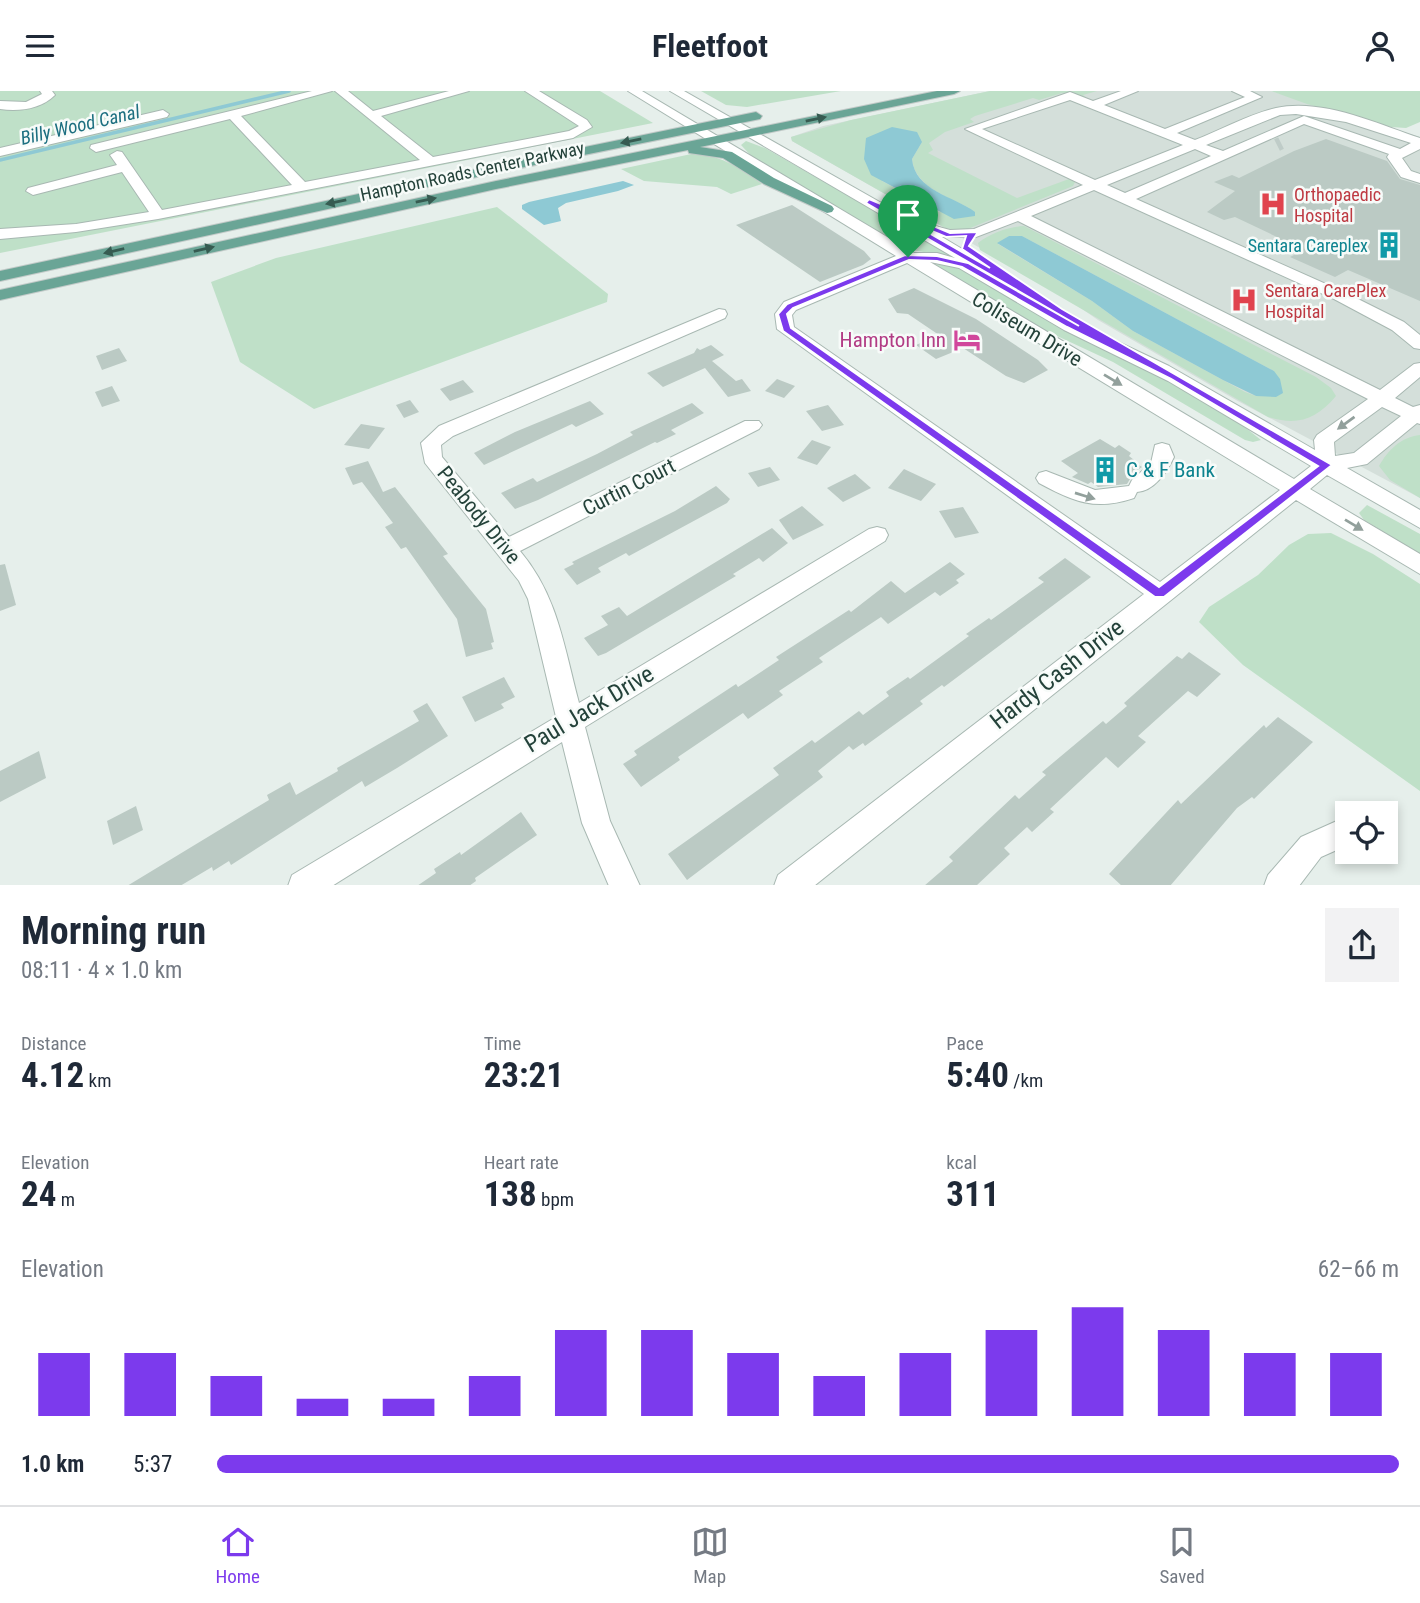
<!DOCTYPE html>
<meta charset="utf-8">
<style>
body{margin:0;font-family:"Roboto Condensed",sans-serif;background:#f2f2f3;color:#1f2937;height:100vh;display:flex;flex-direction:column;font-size:26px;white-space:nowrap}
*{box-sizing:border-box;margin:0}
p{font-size:23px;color:#747a83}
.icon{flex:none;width:38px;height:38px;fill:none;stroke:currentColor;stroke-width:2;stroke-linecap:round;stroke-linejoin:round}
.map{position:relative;height:794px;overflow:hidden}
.drawer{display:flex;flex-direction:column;background:#fff;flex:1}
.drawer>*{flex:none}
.controls{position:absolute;left:1335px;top:710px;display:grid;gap:14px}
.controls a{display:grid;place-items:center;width:63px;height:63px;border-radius:0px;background:#fff;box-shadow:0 4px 10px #0003;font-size:35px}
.pin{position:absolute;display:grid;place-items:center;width:60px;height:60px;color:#fff;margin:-72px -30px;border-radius:50% 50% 50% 0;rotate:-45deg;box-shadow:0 0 7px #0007}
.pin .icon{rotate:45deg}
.round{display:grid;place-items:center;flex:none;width:74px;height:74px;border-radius:0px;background:#f2f2f3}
.summary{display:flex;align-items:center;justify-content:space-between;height:119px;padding:0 21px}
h1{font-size:38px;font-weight:700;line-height:52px}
.figures{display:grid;grid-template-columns:repeat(3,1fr);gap:10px;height:119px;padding:7px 21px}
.figures div{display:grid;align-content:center}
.figures b{font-size:35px;font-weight:700}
.figures small{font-size:19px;font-weight:400}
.figures p{font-size:19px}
.chart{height:196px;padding:14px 21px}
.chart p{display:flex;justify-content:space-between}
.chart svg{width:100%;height:126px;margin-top:7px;stroke:#7c3aed;stroke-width:6}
ul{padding:0 21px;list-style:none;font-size:23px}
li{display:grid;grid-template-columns:112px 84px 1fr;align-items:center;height:52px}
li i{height:18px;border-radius:9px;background:#7c3aed}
header{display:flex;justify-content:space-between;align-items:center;height:91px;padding:0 21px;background:#fff;font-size:32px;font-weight:700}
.menu{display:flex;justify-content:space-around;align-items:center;height:98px;border-top:2px solid #e0e1e3;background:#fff;font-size:19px;color:#747a83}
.menu a{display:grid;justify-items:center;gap:4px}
.menu .selected{color:#7c3aed}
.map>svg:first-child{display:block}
.built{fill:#d4dfda}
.green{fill:#bfe0c8;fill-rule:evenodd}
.water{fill:#8ec9d4}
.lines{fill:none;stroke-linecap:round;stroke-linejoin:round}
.stream{stroke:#8ec9d4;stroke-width:3.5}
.building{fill:#bbcac4}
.minor-tunnel{stroke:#bfccc8;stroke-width:13;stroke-dasharray:13 6;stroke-linecap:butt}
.minor-casing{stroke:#a8b8b2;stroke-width:2}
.major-casing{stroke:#c2cac8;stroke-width:2}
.minor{fill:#fff;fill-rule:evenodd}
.major{fill:#6aa596;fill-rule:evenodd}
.oneway{fill:#365b51}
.oneway2{fill:#92a09c}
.route{fill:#7c3aed;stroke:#fff;stroke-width:2;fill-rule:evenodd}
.labels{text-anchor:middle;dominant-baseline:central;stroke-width:5;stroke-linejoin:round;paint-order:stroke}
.far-street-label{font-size:18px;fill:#24423a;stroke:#f7fbf9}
.far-health-label{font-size:18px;fill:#be3a42;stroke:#f7fbf9;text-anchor:start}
.far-culture-label{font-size:18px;fill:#0d838f;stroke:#f7fbf9;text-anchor:end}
.far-water-label{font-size:19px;font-style:italic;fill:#1c6f80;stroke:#f7fbf9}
.street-label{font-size:21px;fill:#24423a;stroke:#f7fbf9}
.hotel-label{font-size:21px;fill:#b23c85;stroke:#f7fbf9;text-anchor:end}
.culture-label{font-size:21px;fill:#0d838f;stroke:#f7fbf9;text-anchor:start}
.near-street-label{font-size:24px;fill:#24423a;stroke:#f7fbf9}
</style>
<header><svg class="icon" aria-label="menu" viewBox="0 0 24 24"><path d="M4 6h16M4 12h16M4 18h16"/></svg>Fleetfoot<svg class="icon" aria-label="person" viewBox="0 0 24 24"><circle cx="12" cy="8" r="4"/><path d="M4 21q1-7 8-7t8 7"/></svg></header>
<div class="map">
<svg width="1420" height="795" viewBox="0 0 1420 795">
<rect width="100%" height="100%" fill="#e6efeb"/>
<path class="built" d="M990,0H1271L1420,46V407L1236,309L1098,229L1059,202L792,50L791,46L823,35Z"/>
<g class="green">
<path d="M0,0H600L653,32L0,162Z"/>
<path d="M701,0H841L747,16L726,14Z"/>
<path d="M990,0H1097L1083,4L1087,7L1062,2L1039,9L1033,7L975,25L970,28L974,31L945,41L929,52L933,59L928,62L1017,107L1069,88L1075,91L1073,95L963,140L945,137L792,50L791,46L851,29ZM922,51L912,68C915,96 947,105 969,117L939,121L882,90Z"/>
<path d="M1271,0H1420V31L1406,37L1391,36L1307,13Z"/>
<path d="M746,50L765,57L955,166L911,159L892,149L753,67L741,54Z"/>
<path d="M696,62C723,66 741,77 762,93L731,103L717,96L644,90L621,78Z"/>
<path d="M497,116L608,203L607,211L314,318L240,271L211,191L276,167Z"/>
<path d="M1024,135L1316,286L1331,297L1336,305C1316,329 1297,335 1268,326L980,159L978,152C991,142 1008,136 1024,135ZM1009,145H1022L1274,280L1256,305L1245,301L1133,240L1092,210L998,153Z"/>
<path d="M937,173L965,178L1183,298L1237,330L1261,349L1253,351L1245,349L1113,271L1027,231L934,175Z"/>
<path d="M1420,344V407L1390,389L1379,375C1388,359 1401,346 1420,344Z"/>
<path d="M1367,414L1420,443V463L1364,429L1359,422Z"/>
<path d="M1331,442L1373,463L1420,493V700L1243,574L1199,531L1209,516L1258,484L1289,454L1308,443Z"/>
</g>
<g class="water">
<path d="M892,36L917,41L922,51L912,68C915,100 954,105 975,121V125L954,128L871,84L864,68L866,47Z"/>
<path d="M623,90L634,94L618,100L566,112L558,117L561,130L544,134L522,118V114L529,111Z"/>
<path d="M1009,145H1022L1274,280L1280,288L1283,302L1276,306L1256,305L1223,289L1133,240L1092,210L997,152Z"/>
</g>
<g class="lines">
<path class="stream" d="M0,69L289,0"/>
</g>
<g class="building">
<path d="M1326,48L1387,70L1400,88L1420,94V210L1348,179L1335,186L1290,166L1296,163L1271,152L1277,146L1235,126L1224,129L1207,121L1235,100L1214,91L1232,84L1239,87L1294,60Z"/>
<path d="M792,114L864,160L871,168L863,174L820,191L736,134Z"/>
<path d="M914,197L976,228L1038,269L1048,279L1024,292L1006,285L963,257L936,268L916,254L939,244L908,223L897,222L888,208Z"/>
<path d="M711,254L724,264L712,270L736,290L742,288L751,300L728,306L705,277L663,296L647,282L694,262L697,257L700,259Z"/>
<path d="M119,257L127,270L102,279L96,265Z"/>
<path d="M777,288L795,295L784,307L765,300Z"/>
<path d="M463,289L474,301L450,310L440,298Z"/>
<path d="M112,295L120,310L102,316L95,301Z"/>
<path d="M410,309L419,321L404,327L396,314Z"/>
<path d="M590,310L604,323L576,336L572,333L484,374L474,362L515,341Z"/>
<path d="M692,312L704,322L671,339L676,343L657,352L655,351L538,409L515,418L501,402L533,387L537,391L597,363L633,344L630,341Z"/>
<path d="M828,314L844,334L822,340L806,320Z"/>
<path d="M361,333L385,337L369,358L344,354Z"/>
<path d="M1100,348L1115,357L1119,354L1131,362L1129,365L1134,369L1132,370L1142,376L1126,386L1130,388L1127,393L1098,396L1091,391L1088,393L1072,386L1078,382L1061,370Z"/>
<path d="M812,349L831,356L817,374L797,367Z"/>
<path d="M368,370L383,401L395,396L448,463L443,465L486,518L494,551L491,552L493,558L466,566L457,528L406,456L401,458L385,436L393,432L362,391L353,394L345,377Z"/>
<path d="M770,376L780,389L758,396L748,382Z"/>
<path d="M904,378L936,393L921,410L888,397Z"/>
<path d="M855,383L871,397L843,411L827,397Z"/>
<path d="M716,395L730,408L727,412L629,465L626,462L598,477L601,481L577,494L564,478L574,473L572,471L675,420Z"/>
<path d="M802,415L824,434L793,449L779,429Z"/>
<path d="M963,416L979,442L955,447L939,420Z"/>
<path d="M772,437L788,452L763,471L759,467L733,483L736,485L606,562L598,565L584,547L608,534L601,525L619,516L627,525Z"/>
<path d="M1065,467L1091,486L944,596L942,594L920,610L923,613L865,655L863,652L853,659L849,655L818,680L823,686L687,789L668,763L779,684L773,677L812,649L815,652L859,620L863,624L889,605L886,601L908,586L910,588L969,545L966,543L989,527L991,529L1044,491L1038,487Z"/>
<path d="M950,471L965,483L956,489L959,492L940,505L935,501L888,533L881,526L819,567L823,571L779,600L783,604L748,628L743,622L678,666L680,669L641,696L623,673L637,664L634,660L736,593L738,596L779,569L776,566L849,519L851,521L891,490L905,502Z"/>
<path d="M5,473L16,514L0,520V474Z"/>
<path d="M1189,561L1221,583L1197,606L1188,600L1138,645L1146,651L1118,677L1106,666L1050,718L1054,721L1032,741L1027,736L1004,757L1010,763L976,795H924L953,770L949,766L1015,704L1019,708L1046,684L1042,681L1103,630L1106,633L1127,615L1124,612L1177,565L1182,568Z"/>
<path d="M504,586L515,606L501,613L504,617L475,631L462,606Z"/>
<path d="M427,612L448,645L397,677L365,696L362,690L231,774L229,770L213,780L212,776L180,795H127L269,709L267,704L290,691L296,704L338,680L337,677L419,630L413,620Z"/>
<path d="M1278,626L1313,651L1254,708L1252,706L1237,717L1170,795H1122L1109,783L1178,709L1181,713L1264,634L1266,637Z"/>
<path d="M39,660L46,687L0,711V680Z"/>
<path d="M136,715L143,739L113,754L107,730Z"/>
<path d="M521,721L537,744L475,787L476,790L469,795H417L436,782L434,778L460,761L461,764Z"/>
</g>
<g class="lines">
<path class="minor-tunnel" d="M1277,54L1281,52"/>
<defs>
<g id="minor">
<path d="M40,0H52L55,4C41,18 19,21 0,18V10L26,11L42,3Z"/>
<path d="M312,0H332L241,25L305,91L420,69L335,0H348L373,20L449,0H469L381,25L433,66L569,40L579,35L525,0H539L587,29L592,36L573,47L158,128L76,141L0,148V138L76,133L149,121L122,81L33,104L26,100L28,97L117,74L110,64L117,60L122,61L162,119L292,94L230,28L96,61L90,57L91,54Z"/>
<path d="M628,0H642L914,162H937L955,167L670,0H684L922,135L928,133L950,139L974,138L1083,94L965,38L1070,1L1093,10L1121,0H1138L1104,14L1165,38L1245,6L1232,0H1250L1262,6L1177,42L1195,49C1221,39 1249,23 1276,17C1323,7 1377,33 1420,47V58L1402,67L1411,80L1420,83V92L1401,86L1387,66L1389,63L1304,33L1136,108L1346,202L1404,231L1420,244V258L1414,257L1392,239L1334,208L1094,99L1031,125L1380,299L1414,273L1420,272V286L1395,307L1413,316L1420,314V333L1417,332L1367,373L1347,377L1420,419V437L1327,384L1310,398L1420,463V483L1296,409L814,795H774L778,784L1144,503L777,238L775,223L784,211L896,165ZM1070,9L1183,54L1095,89L982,38ZM1296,23L1346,31L1411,52L1400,58L1304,25L1223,60L1206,54L1280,24ZM1195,58L1211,65L1125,102L1107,94ZM1018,130L1368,308L1317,344L1314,349L1315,359L1169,275L1076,231L972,172L976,168L974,165L942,146H976ZM930,171L959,177L1064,239L1168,290L1311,375L1294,388ZM907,172L1280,399L1160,491L794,236L792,224L796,219ZM1382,316L1401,325L1354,362L1335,365L1334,351Z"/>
<path d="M163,19L169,23L167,26L0,65V57Z"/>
<path d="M719,218L725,219L727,223L725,227L453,345L441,354L442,366L509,446L745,330H759L762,334L759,338L520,460C558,505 564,556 579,612L869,438L877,436L885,438L888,444L885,450L585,636L610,730L640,795H609L582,732L562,651L332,795H288L292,784L556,626L528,508L519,490L425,372L421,352L439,335Z"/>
<path d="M1162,352L1169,354L1174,366C1167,381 1154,400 1137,401L1134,407C1095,420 1074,411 1039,392L1036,387L1039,382L1046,380L1095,399L1129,395L1132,389L1151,372L1155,354Z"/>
<path d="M1348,725V754L1321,766L1299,795H1264L1268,784L1301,746Z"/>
</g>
<g id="major">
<path d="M937,0H960L954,3L700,56L732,61L774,87L832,115L834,118L832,121L827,122L764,93L723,67L689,62L688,59L496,98L0,209V199L496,90Z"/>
<path d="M756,21L762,25L760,28L428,96L0,190V180L428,88Z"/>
</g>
</defs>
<use href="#minor" class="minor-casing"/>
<use href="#major" class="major-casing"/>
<use href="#minor" class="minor"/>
<use href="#major" class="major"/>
</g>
<defs><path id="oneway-solid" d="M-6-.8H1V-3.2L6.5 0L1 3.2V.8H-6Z" transform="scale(1.75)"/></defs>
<g class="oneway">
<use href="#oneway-solid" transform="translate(816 28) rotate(-12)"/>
<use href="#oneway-solid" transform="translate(631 50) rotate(169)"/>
<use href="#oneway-solid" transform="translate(426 109) rotate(-12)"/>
<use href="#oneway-solid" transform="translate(336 111) rotate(168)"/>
<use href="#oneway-solid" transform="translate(204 158) rotate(-13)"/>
<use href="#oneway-solid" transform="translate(114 160) rotate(167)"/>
</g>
<g class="oneway2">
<use href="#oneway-solid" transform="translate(1113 289) rotate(31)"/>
<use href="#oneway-solid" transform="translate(1346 332) rotate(144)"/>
<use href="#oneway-solid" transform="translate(1085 405) rotate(17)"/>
<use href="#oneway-solid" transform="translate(1354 434) rotate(31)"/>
</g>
<path class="route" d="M869,108L950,142L978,141L969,155L1062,218L1332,374L1164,506H1155L783,240L778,223L787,213L905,164L937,165L968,172L1079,235L866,112ZM908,130L946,146L966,145L962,158L990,177ZM909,169L937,170L962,176L1067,236L1171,288L1318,375L1159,496L791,237L787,223L793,217Z"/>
<defs>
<symbol id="hospital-bare" viewBox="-9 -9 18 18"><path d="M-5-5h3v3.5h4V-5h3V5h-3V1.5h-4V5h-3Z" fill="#e0444e" stroke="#f7fbf9" stroke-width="2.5" paint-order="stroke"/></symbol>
<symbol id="building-bare" viewBox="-9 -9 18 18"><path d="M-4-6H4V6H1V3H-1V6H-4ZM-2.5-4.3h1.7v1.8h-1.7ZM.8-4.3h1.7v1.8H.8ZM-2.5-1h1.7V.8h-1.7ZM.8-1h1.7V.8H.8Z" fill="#0f9aa8" stroke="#f7fbf9" stroke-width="2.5" paint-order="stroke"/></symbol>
<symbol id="hotel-bare" viewBox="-9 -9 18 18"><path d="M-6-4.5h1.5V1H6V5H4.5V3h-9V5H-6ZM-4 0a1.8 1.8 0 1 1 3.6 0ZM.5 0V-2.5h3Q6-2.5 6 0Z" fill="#d1479c" stroke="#f7fbf9" stroke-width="2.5" paint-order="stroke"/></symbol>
</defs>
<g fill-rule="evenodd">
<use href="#hospital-bare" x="1254" y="94" width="38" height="38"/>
<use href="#building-bare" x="1370" y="135" width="38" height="38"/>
<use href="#hospital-bare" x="1225" y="190" width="38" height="38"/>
<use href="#hotel-bare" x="948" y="230" width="38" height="38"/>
<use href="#building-bare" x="1086" y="360" width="38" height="38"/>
</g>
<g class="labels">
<g class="far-street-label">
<text transform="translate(472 80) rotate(-12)">Hampton Roads Center Parkway</text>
</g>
<g class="far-health-label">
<text x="1294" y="103">Orthopaedic<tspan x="1294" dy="21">Hospital</tspan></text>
<text x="1265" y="199">Sentara CarePlex<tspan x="1265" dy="21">Hospital</tspan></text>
</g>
<g class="far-culture-label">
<text x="1368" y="154">Sentara Careplex</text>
</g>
<g class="far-water-label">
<text transform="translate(80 34) rotate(-13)">Billy Wood Canal</text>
</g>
<g class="street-label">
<text transform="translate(1027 238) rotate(31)">Coliseum Drive</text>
<text transform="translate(629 396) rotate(-27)">Curtin Court</text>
<text transform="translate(479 424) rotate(51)">Peabody Drive</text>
</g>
<g class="hotel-label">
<text x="946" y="249">Hampton Inn</text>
</g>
<g class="culture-label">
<text x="1126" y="379">C &amp; F Bank</text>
</g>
<g class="near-street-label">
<text transform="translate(1057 583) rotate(-38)">Hardy Cash Drive</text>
<text transform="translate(589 618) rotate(-31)">Paul Jack Drive</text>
</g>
</g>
</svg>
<div class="controls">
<a><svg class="icon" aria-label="locate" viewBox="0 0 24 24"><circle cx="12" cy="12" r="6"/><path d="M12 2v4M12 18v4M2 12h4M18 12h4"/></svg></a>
</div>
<div class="pin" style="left:908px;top:166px;background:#1e9e55"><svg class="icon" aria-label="arrive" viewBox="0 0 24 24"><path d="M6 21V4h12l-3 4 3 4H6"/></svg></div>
</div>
<section class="drawer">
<div class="summary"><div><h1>Morning run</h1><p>08:11 · 4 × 1.0 km</p></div><a class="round"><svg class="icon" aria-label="share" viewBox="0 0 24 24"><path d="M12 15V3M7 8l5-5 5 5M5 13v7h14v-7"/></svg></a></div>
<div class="figures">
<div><p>Distance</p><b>4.12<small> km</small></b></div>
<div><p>Time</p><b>23:21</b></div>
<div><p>Pace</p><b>5:40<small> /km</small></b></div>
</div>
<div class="figures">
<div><p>Elevation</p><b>24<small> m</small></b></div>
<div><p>Heart rate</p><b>138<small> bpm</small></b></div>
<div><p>kcal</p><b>311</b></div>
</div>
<div class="chart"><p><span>Elevation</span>62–66 m</p>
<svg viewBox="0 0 160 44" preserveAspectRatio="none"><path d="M5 44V22M15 44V22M25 44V30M35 44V38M45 44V38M55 44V30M65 44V14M75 44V14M85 44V22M95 44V30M105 44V22M115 44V14M125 44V6M135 44V14M145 44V22M155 44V22"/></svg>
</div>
<ul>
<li><b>1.0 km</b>5:37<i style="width:100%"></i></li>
</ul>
</section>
<nav class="menu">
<a class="selected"><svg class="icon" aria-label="home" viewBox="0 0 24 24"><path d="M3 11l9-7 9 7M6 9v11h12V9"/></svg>Home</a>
<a><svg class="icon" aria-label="map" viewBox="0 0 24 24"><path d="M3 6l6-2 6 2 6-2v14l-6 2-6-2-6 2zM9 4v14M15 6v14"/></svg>Map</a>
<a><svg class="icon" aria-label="saved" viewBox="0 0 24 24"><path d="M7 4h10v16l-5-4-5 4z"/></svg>Saved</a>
</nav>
